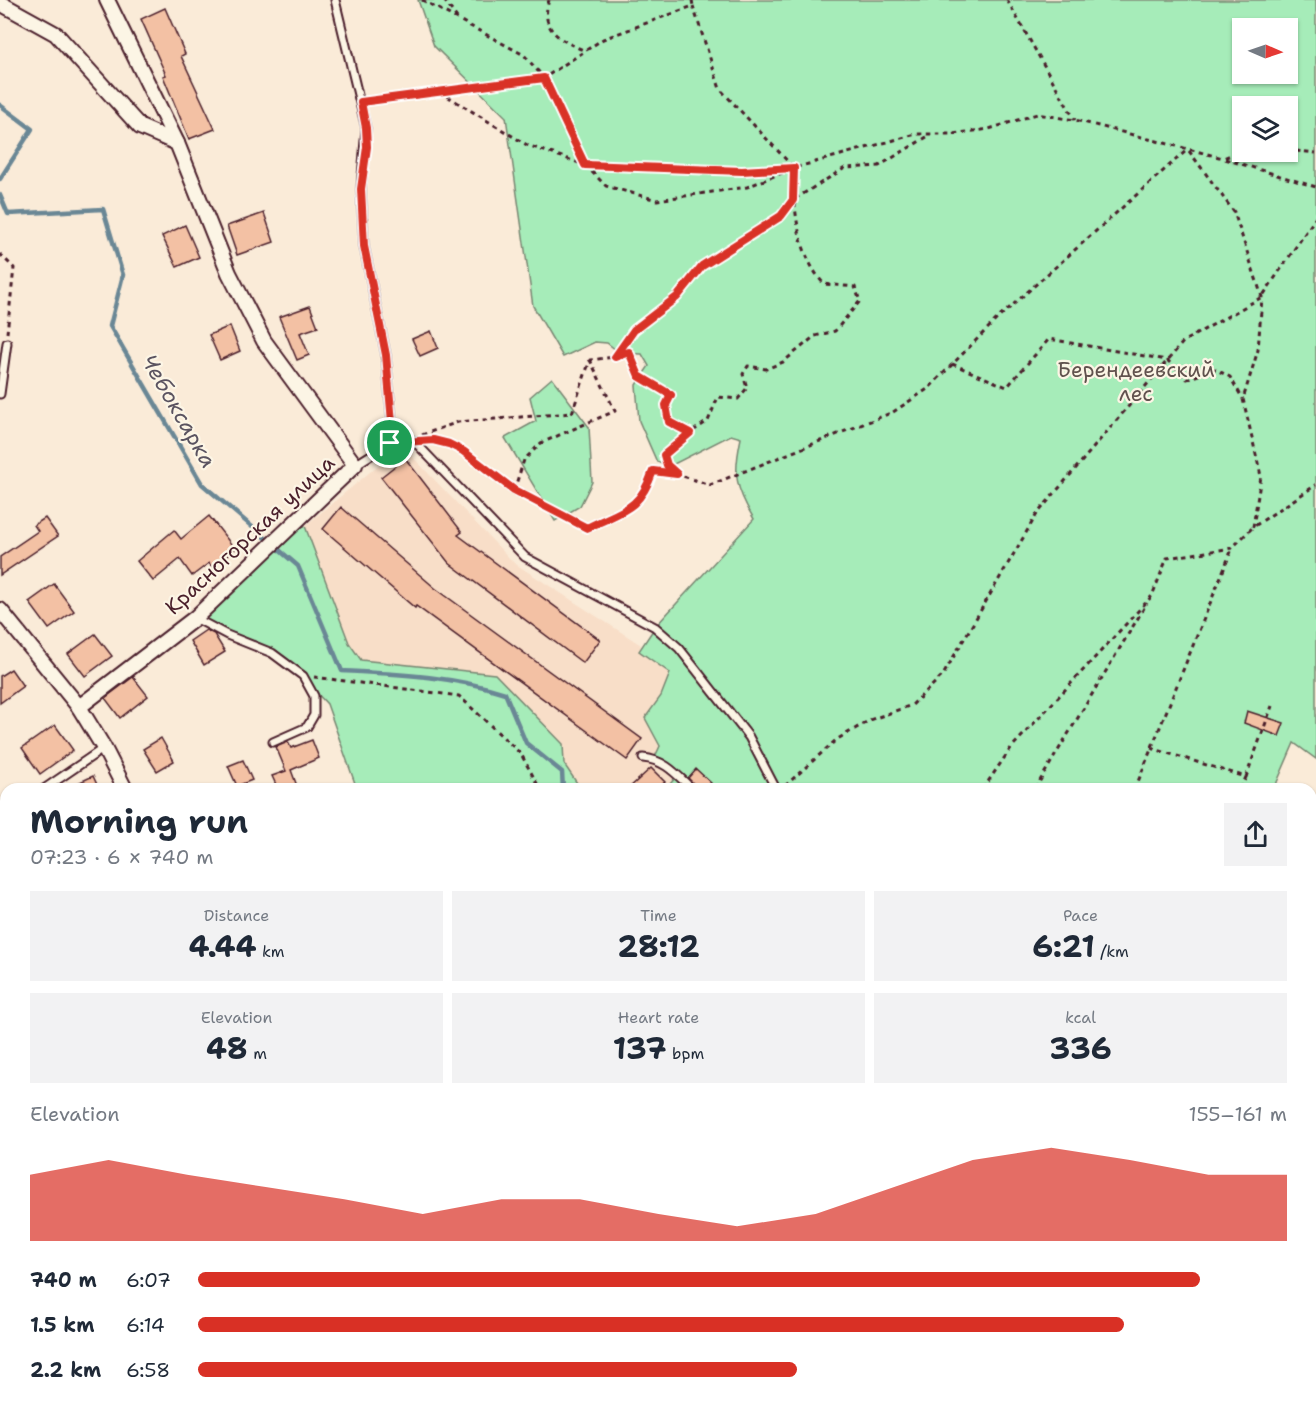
<!DOCTYPE html>
<meta charset="utf-8">
<style>
body{margin:0;font-family:"Shantell Sans",sans-serif;background:#f2f2f3;color:#1f2937;height:100vh;display:flex;flex-direction:column;font-size:22px;white-space:nowrap}
*{box-sizing:border-box;margin:0}
p{font-size:20px;color:#747a83}
.icon{flex:none;width:33px;height:33px;fill:none;stroke:currentColor;stroke-width:2;stroke-linecap:round;stroke-linejoin:round}
.map{position:relative;flex:1;overflow:hidden}
.details{position:absolute;left:0px;top:783px;width:1317px;height:622px;display:flex;flex-direction:column;background:#fff;border-radius:18px 18px 0 0;box-shadow:0 2px 4px #0004}
.details>*{flex:none}
.needle{width:39px;rotate:92deg}
.fabs{position:absolute;left:1232px;top:18px;display:grid;gap:12px}
.fabs a{display:grid;place-items:center;width:66px;height:66px;border-radius:0px;background:#fff;box-shadow:0 2px 4px #0004;font-size:30px}
.pin{position:absolute;display:grid;place-items:center;width:51px;height:51px;color:#fff;margin:-26px;border:3px solid #fff;border-radius:50%;box-shadow:0 2px 6px #0007}
.round{display:grid;place-items:center;flex:none;width:63px;height:63px;border-radius:0px;background:#f2f2f3}
.head{display:flex;align-items:center;justify-content:space-between;height:102px;padding:0 30px}
h1{font-size:33px;font-weight:700;line-height:45px}
.figures{display:grid;grid-template-columns:repeat(3,1fr);gap:9px;height:102px;padding:6px 30px}
.figures div{display:grid;align-content:center;border-radius:0px;background:#f2f2f3;text-align:center}
.figures b{font-size:30px;font-weight:700}
.figures small{font-size:16px;font-weight:400}
.figures p{font-size:16px}
.chart{height:168px;padding:12px 30px}
.chart p{display:flex;justify-content:space-between}
.chart svg{width:100%;height:108px;margin-top:6px;fill:#d93025;opacity:.7}
ul{padding:0 30px;list-style:none;font-size:20px}
li{display:grid;grid-template-columns:96px 72px 1fr;align-items:center;height:45px}
li i{height:15px;border-radius:8px;background:#d93025}
.map>svg:first-child{display:block}
.built{fill:#f8dec8}
.green{fill:#a6ecb9;stroke:#788672;stroke-width:1.5;fill-rule:evenodd}
.lines{fill:none;stroke-linecap:round;stroke-linejoin:round}
.stream{stroke:#6a8795;stroke-width:4.5}
.building{fill:#f3c1a4;stroke:#4a1f2b;stroke-width:1.5}
.lane-casing{stroke:#4a1f2b;stroke-width:11}
.street-casing{stroke:#4a1f2b;stroke-width:18}
.primary-casing{stroke:#4a1f2b;stroke-width:27}
.path{stroke:#4a1f2b;stroke-width:3;stroke-dasharray:4.5 4.5;stroke-linecap:butt}
.lane{stroke:#fcf5e5;stroke-width:7}
.street{stroke:#fcf5e5;stroke-width:14}
.primary{stroke:#fce080;stroke-width:22}
.route-casing{stroke:#fff;stroke-width:12}
.route{stroke:#d93025;stroke-width:8}
.labels{text-anchor:middle;dominant-baseline:central;stroke-width:4.5;stroke-linejoin:round;paint-order:stroke}
.park-label{font-size:21px;fill:#61524e;stroke:#fcf5e5}
.street-label{font-size:21px;fill:#4a1f2b;stroke:#fcf5e5}
.water-label{font-size:22px;font-style:italic;fill:#5a5360;stroke:#fcf5e5}
</style>
<div class="map">
<svg width="1316" height="1405" viewBox="0 0 1316 1405">
<rect width="100%" height="100%" fill="#faebd8"/>
<filter id="ink" filterUnits="userSpaceOnUse"><feTurbulence type="fractalNoise" baseFrequency=".0167" numOctaves="2"/><feDisplacementMap in="SourceGraphic" scale="12" xChannelSelector="R" yChannelSelector="G"/><feConvolveMatrix kernelMatrix="1 2 1 2 8 2 1 2 1" color-interpolation-filters="sRGB"/></filter>
<g filter="url(#ink)">
<path class="built" d="M408,452L514,563L641,645L639,651L670,673L661,696L645,718L675,778L666,789H581L564,764L563,744L495,674L361,660L349,643L305,526L393,453Z"/>
<g class="green">
<path d="M418,0H1316V759L1294,743L1274,789H666L675,778L654,759L660,746L645,718L661,696L670,673L639,651L655,627L754,519C735,487 733,475 741,438L731,435L672,465L657,462L639,421L636,385L649,366L642,354L620,353L607,343L595,342L563,357L533,306L506,117L434,46ZM1242,28H1287V74H1242ZM1242,106H1287V152H1242Z"/>
<path d="M552,378L589,427L592,482L580,506L555,521L505,438L536,421L530,397Z"/>
<path d="M305,526L349,643L361,660L495,674L563,744L564,764L581,789H357L327,704L277,651L195,618L289,529Z"/>
<path d="M1316,1131V1405H1207L1209,1400H1311V1144Z"/>
<path d="M255,1400H1103L1102,1405H255Z"/>
</g>
<g class="lines">
<g class="stream">
<path d="M0,105L32,129L0,179"/>
<path d="M0,195L8,214L103,209L123,275L110,326L202,484L298,566L342,671C397,674 452,676 505,693L526,743L562,772L563,789"/>
<path d="M527,1400L529,1405"/>
</g>
</g>
<g class="building">
<path d="M165,8L185,54L181,56L215,129L189,139L163,76L166,75L141,19Z"/>
<path d="M264,213L274,242L237,255L227,226Z"/>
<path d="M185,225L199,257L177,267L162,236Z"/>
<path d="M310,306L318,327L300,333L309,355L297,360L279,317Z"/>
<path d="M230,326L240,351L220,360L209,335Z"/>
<path d="M431,331L438,348L420,356L412,339Z"/>
<path d="M405,458L462,532L458,535L600,640L583,663L449,563L381,477Z"/>
<path d="M341,507L435,588L642,739L627,760L416,606L415,608L323,529Z"/>
<path d="M209,516L235,549L212,567L209,563L192,576L180,559L153,581L137,561L174,530L181,539Z"/>
<path d="M45,518L58,536L0,575V557L38,531L34,525Z"/>
<path d="M54,584L74,611L49,629L29,602Z"/>
<path d="M206,630L214,634L225,652L204,665L190,641Z"/>
<path d="M95,634L112,656L85,676L68,654Z"/>
<path d="M11,669L23,686L0,703V676Z"/>
<path d="M133,677L148,696L120,718L105,698Z"/>
<path d="M1247,711L1284,723L1279,736L1244,723Z"/>
<path d="M55,725L73,750L40,774L22,748Z"/>
<path d="M161,738L174,761L157,771L143,749Z"/>
<path d="M312,740L319,758L291,770L297,786L290,789H278L272,776L286,771L276,747L288,742L291,748Z"/>
<path d="M243,760L252,780L237,786L228,766Z"/>
<path d="M651,768L665,782L657,789H628Z"/>
<path d="M696,769L711,783L705,789H698L688,778Z"/>
<path d="M93,776L99,789H65Z"/>
</g>
<g class="lines">
<defs>
<g id="lane">
<path d="M335,0L366,128L361,189L364,246L386,355L392,422L390,443L355,465"/>
<path d="M0,394L7,343"/>
<path d="M390,443L414,441L525,557L655,627L679,648L749,737L776,789"/>
<path d="M195,618L227,635L272,653L303,676L314,696V715L307,727L273,742"/>
<path d="M643,758C665,760 676,774 692,789"/>
<path d="M44,789L104,748"/>
<path d="M0,817L6,815"/>
<path d="M632,1405L634,1400"/>
</g>
<g id="street">
<path d="M0,3L56,34L140,127L177,143"/>
<path d="M0,610L79,707L104,748L125,789"/>
<path d="M79,707L195,618L355,465L264,341L229,273L177,143L107,0"/>
<path d="M255,1400V1405"/>
</g>
<g id="primary">
<path d="M1311,926L1316,916"/>
<path d="M1311,971L1316,961"/>
<path d="M1126,1405L1128,1400"/>
<path d="M1147,1405L1149,1400"/>
</g>
</defs>
<use href="#lane" class="lane-casing"/>
<use href="#street" class="street-casing"/>
<use href="#primary" class="primary-casing"/>
<g class="path">
<path d="M422,0L524,55L544,78L585,165L606,186L657,200L747,187L794,168"/>
<path d="M444,0L457,18"/>
<path d="M549,0C539,30 561,41 586,51"/>
<path d="M1007,0L1075,120"/>
<path d="M693,6L720,89L794,168L916,134H952L989,129L1037,114L1075,120L1223,158L1242,151"/>
<path d="M443,93L544,78L603,39L693,6L692,0"/>
<path d="M368,101L442,93L527,145L585,165L742,171L789,168"/>
<path d="M1287,150L1316,153"/>
<path d="M1189,151L1234,212L1262,297L1258,350L1243,399L1261,476L1253,527"/>
<path d="M1225,159L1316,187"/>
<path d="M0,254L14,268L7,333"/>
<path d="M615,357L629,352L639,376L671,395L666,405L668,422L690,433L708,421L718,397L738,399L747,388L743,374L748,366L766,369L783,362L815,336L835,331L860,301L855,287L824,284C797,254 793,206 794,168"/>
<path d="M952,364L1007,387L1049,339L1167,360L1187,379L1215,369L1230,377L1243,399"/>
<path d="M422,435L458,422L572,413L590,360L615,357L634,330L677,297L702,266L781,216L793,200L845,168L879,166L930,135"/>
<path d="M428,440C461,438 488,473 514,490C537,504 564,515 587,528C623,510 638,511 653,471L677,474L710,485L893,412L929,388L996,320L1188,149"/>
<path d="M675,472L667,465L664,455L690,433"/>
<path d="M514,490L524,460L541,443L615,411L590,360"/>
<path d="M314,677L459,696L521,754L540,789"/>
<path d="M1151,748L1246,777L1241,789"/>
<path d="M1246,777L1272,706"/>
<path d="M785,786L836,740L870,720L912,705L943,675L1037,514L1184,341L1262,297L1316,217"/>
<path d="M983,789L1011,748L1152,596L1167,558L1232,548L1253,527L1316,485"/>
<path d="M1035,789L1147,603"/>
<path d="M1135,789L1232,549"/>
<path d="M1311,864L1316,856"/>
<path d="M1311,1085L1316,1071"/>
<path d="M643,1404L676,1405"/>
<path d="M793,1405L795,1400"/>
<path d="M897,1405L899,1400"/>
<path d="M999,1405L1001,1400"/>
<path d="M1191,1405L1193,1400"/>
</g>
<use href="#lane" class="lane"/>
<use href="#street" class="street"/>
<use href="#primary" class="primary"/>
</g>
</g>
<g class="lines" filter="url(#ink)">
<defs>
<path id="route" d="M544,78L585,165L742,171L794,168L793,200L781,216L702,266L677,297L634,330L615,357L629,352L639,376L671,395L666,405L669,422L690,433L664,455L667,465L677,474L653,471C639,511 623,510 587,528L514,490L463,451L449,444L433,440L390,443L392,422L386,355L364,246L361,189L367,147L366,128L361,102Z"/>
</defs>
<use href="#route" class="route-casing"/>
<use href="#route" class="route"/>
</g>
<g class="labels">
<g class="park-label">
<text x="1136" y="370">Берендеевский<tspan x="1136" dy="24">лес</tspan></text>
</g>
<g class="street-label">
<text transform="translate(250 535) rotate(-43)">Красногорская улица</text>
</g>
<g class="water-label">
<text transform="translate(179 411) rotate(60)">Чебоксарка</text>
</g>
</g>
</svg>
<div class="fabs">
<a><svg class="needle" viewBox="-14 -14 28 28"><path d="M0-13l5 13h-10z" fill="#e53935"/><path d="M0 13l5-13h-10z" fill="#747a83"/></svg></a>
<a><svg class="icon" aria-label="layers" viewBox="0 0 24 24"><path d="M12 4l9 5-9 5-9-5zM3 14l9 5 9-5"/></svg></a>
</div>
<div class="pin" style="left:390px;top:443px;background:#1e9e55"><svg class="icon" aria-label="arrive" viewBox="0 0 24 24"><path d="M6 21V4h12l-3 4 3 4H6"/></svg></div>
<section class="details">
<div class="head"><div><h1>Morning run</h1><p>07:23 · 6 × 740 m</p></div><a class="round"><svg class="icon" aria-label="share" viewBox="0 0 24 24"><path d="M12 15V3M7 8l5-5 5 5M5 13v7h14v-7"/></svg></a></div>
<div class="figures">
<div><p>Distance</p><b>4.44<small> km</small></b></div>
<div><p>Time</p><b>28:12</b></div>
<div><p>Pace</p><b>6:21<small> /km</small></b></div>
</div>
<div class="figures">
<div><p>Elevation</p><b>48<small> m</small></b></div>
<div><p>Heart rate</p><b>137<small> bpm</small></b></div>
<div><p>kcal</p><b>336</b></div>
</div>
<div class="chart"><p><span>Elevation</span>155–161 m</p>
<svg viewBox="0 0 160 44" preserveAspectRatio="none"><path d="M0 44V17L10 11L20 17L30 22L40 27L50 33L60 27L70 27L80 33L90 38L100 33L110 22L120 11L130 6L140 11L150 17L160 17V44z"/></svg>
</div>
<ul>
<li><b>740 m</b>6:07<i style="width:92%"></i></li>
<li><b>1.5 km</b>6:14<i style="width:85%"></i></li>
<li><b>2.2 km</b>6:58<i style="width:55%"></i></li>
</ul>
</section>
</div>
